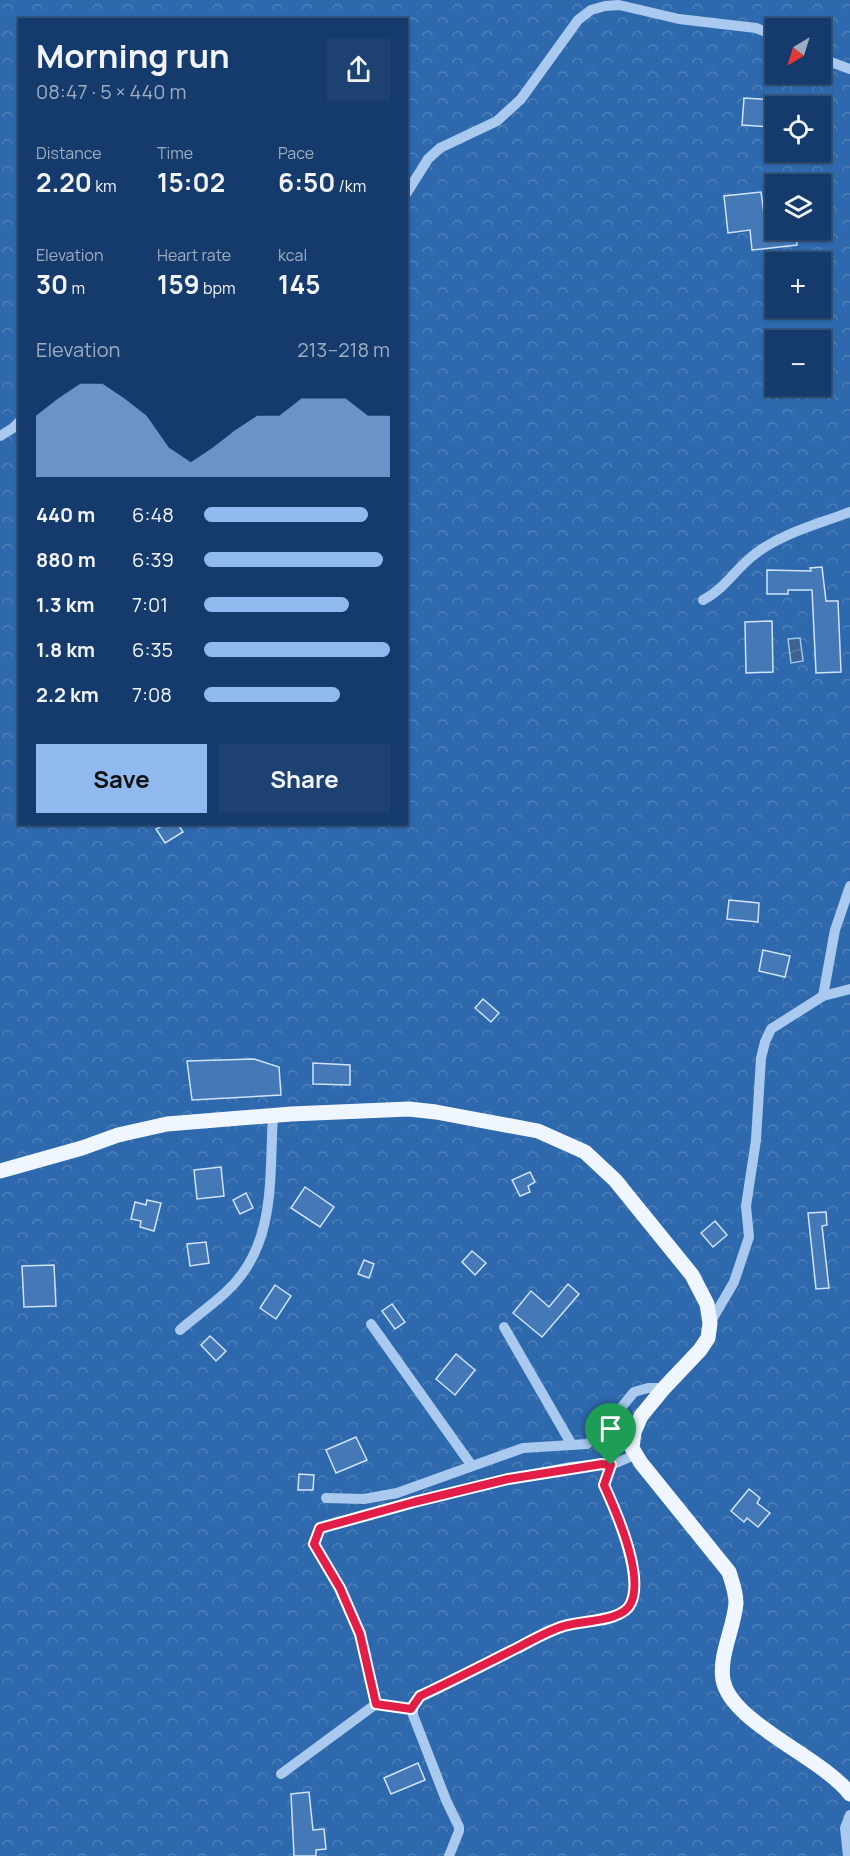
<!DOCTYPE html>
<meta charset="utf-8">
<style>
body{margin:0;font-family:Manrope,sans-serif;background:#1d4271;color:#f1f3f6;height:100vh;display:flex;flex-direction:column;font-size:22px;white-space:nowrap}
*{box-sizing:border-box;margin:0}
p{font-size:20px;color:#9dadc1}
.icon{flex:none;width:33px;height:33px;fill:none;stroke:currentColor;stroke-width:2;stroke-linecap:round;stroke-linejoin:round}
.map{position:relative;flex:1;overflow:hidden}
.side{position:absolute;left:18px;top:18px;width:390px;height:807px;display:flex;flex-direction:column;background:#143b6b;border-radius:0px;box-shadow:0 2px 4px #0004,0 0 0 2px #33557e}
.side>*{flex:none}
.needle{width:39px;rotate:218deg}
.fabs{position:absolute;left:765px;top:18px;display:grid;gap:12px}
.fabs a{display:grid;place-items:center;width:66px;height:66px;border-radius:0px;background:#143b6b;box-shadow:0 2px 4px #0004,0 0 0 2px #33557e;font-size:30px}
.pin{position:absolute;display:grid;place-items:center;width:51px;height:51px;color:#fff;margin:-62px -26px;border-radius:50% 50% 50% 0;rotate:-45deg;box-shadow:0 0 6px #0007}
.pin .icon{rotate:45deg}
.round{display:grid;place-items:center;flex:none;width:63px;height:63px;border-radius:0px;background:#1d4271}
.overview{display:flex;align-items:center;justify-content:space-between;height:102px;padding:0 18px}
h1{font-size:33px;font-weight:700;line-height:45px}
.stats{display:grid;grid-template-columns:repeat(3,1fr);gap:9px;height:102px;padding:6px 18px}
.stats div{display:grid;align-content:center}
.stats b{font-size:26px;font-weight:700}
.stats small{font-size:16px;font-weight:400}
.stats p{font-size:16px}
.chart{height:168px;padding:12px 18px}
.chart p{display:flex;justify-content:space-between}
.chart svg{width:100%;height:108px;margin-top:6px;fill:#90b9f0;opacity:.7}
.cta{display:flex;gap:12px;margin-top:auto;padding:12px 18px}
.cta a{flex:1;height:69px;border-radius:0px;background:#90b9f0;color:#111;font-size:24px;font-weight:700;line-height:69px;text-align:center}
.cta a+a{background:#1d4271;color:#f1f3f6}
ul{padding:0 18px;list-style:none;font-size:20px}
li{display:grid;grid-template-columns:96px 72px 1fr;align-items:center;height:45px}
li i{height:15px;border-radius:8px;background:#90b9f0}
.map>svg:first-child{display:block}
.park{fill:url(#park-crowns);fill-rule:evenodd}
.water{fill:url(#water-waves);stroke:#9cc4f0;stroke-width:1.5}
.building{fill:#4478b7;stroke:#cfe3fa;stroke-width:1.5}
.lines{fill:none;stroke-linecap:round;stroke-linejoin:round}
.minor{stroke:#a9c9ee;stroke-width:10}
.major{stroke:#f0f6ff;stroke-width:15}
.route-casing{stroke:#fff;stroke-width:12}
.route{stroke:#e11d48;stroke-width:8}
</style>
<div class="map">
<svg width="850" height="1856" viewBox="0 0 850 1856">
<defs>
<pattern id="park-crowns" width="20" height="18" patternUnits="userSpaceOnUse" patternTransform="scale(1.5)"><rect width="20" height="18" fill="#2e69ad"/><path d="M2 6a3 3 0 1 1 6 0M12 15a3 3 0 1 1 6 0" fill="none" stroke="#4d80b9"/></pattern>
<pattern id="water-waves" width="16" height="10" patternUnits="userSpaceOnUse" patternTransform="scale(1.5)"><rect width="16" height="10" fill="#3c6290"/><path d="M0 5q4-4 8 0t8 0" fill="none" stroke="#597aa1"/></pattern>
</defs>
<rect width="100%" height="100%" fill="#1b4f8f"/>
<path class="park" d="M0,0H850V1856H0ZM20,20H406V824H20ZM776,28H820V74H776ZM776,106H820V152H776ZM776,184H820V230H776ZM776,262H820V308H776ZM776,340H820V386H776Z"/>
<path class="water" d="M800,638L803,661L791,663L788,639Z"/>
<g class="building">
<path d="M744,98L774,100L772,127L742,125Z"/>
<path d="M761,192L764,214L776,212V230H796L797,245L752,250L750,230L728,233L724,196Z"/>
<path d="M822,567L826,601H838L841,672L816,673L812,590H788V594H767V570L811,571L810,568Z"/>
<path d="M772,621L773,672L746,673L745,622Z"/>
<path d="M166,824H178L183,832L165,843L156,829Z"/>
<path d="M729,900L759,903L758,922L727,919Z"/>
<path d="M763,950L790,956L785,977L759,971Z"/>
<path d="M483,999L499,1013L491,1022L475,1008Z"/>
<path d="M254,1059L279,1067L281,1095L192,1100L187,1061Z"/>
<path d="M313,1063L350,1065V1085L313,1084Z"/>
<path d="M221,1167L224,1196L197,1199L194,1170Z"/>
<path d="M530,1172L535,1182L528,1186L530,1192L520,1196L512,1180Z"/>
<path d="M305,1187L334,1207L320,1227L291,1208Z"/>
<path d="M246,1193L253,1208L240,1214L233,1200Z"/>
<path d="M147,1200L161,1203L154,1231L140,1227L141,1221L131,1219L135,1202L146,1205Z"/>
<path d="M826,1212L827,1225L822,1226L829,1288L816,1289L808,1213Z"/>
<path d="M715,1221L727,1235L713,1247L701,1233Z"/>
<path d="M206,1242L209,1263L190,1266L187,1244Z"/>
<path d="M472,1251L486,1263L475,1275L462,1262Z"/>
<path d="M364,1260L374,1264L369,1278L358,1274Z"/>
<path d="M54,1265L56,1306L24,1307L22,1266Z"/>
<path d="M568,1284L579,1294L542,1337L513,1313L531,1291L549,1307Z"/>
<path d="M275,1285L291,1296L276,1319L260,1308Z"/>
<path d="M392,1304L405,1322L395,1329L382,1311Z"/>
<path d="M210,1336L226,1351L216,1361L201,1345Z"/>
<path d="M456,1354L475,1370L455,1395L436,1379Z"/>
<path d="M356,1437L367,1460L336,1473L326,1450Z"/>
<path d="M299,1474L314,1475L313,1490H298Z"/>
<path d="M749,1489L760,1498L757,1503L770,1513L758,1527L747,1518L744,1522L731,1511Z"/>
<path d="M418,1763L425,1780L391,1794L384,1778Z"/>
<path d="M309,1792L313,1830L324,1829L326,1849L316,1850V1856H294L291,1794Z"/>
</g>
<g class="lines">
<g class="minor">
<path d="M820,58L850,69"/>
<path d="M406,194L428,159L440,148L497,121L521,99L578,20L591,10L605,6L619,5L679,19L756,28L776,36"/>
<path d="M0,436L13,428L20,421"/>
<path d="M703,600C725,589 736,568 755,554C782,533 819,524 850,512"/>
<path d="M823,996L835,930L850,886"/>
<path d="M710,1323L734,1282L749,1237L746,1206L756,1140L761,1058L765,1042L771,1029L823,996L850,989"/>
<path d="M371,1324L472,1466"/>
<path d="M504,1327L572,1445"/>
<path d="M180,1330C195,1317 212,1305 226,1292C277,1245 269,1179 273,1115"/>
<path d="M326,1498L364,1499L397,1493L523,1448L587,1444L598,1436L634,1392L648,1388H664"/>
<path d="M376,1704L360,1634L340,1588L314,1544L320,1528L414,1502L508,1479L571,1467L602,1464L611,1465L635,1455"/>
<path d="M281,1774L376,1704L411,1709"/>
<path d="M449,1856L459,1831V1827L446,1800L413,1715V1706L420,1696C453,1681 486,1663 519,1647C533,1640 549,1631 564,1626C583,1620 623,1622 631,1603C644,1575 616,1512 605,1485L611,1465"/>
<path d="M848,1856L845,1828L850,1815"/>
</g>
<path class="major" d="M0,1171L82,1148L118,1135L167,1124L291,1114L409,1109L436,1112L538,1131L585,1152L615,1180L692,1275L707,1304L710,1323L708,1338L700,1350L664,1388L641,1416L634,1432L632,1448L641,1463L729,1572C732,1582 736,1592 736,1603C734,1629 719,1654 723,1680C731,1723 822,1757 850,1794"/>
</g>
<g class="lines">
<defs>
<path id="route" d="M602,1464L611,1465L604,1485C616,1511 644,1575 631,1603C623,1622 583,1620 564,1626C547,1631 531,1641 515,1649C483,1665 452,1681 420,1696L411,1709L376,1704L360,1634L340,1588L314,1544L320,1528L414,1502L508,1479Z"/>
</defs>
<use href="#route" class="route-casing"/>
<use href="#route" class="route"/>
</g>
</svg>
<div class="fabs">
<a><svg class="needle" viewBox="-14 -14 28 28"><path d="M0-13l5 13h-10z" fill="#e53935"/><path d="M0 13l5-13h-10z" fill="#9dadc1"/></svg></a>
<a><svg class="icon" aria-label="locate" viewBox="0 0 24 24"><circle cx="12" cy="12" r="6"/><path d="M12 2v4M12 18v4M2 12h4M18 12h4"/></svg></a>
<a><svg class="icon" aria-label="layers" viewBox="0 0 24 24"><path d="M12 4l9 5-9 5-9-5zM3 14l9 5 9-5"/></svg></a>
<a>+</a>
<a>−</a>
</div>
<div class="pin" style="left:611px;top:1465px;background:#1e9e55"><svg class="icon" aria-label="arrive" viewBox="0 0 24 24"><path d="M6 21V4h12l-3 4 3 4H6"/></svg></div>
<section class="side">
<div class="overview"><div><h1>Morning run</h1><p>08:47 · 5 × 440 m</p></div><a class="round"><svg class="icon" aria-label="share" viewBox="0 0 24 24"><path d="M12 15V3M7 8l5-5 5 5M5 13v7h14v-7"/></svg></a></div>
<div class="stats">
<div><p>Distance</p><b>2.20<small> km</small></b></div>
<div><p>Time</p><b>15:02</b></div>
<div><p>Pace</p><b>6:50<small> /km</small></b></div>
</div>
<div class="stats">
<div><p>Elevation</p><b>30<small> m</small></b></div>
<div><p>Heart rate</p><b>159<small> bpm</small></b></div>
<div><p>kcal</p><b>145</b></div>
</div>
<div class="chart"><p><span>Elevation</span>213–218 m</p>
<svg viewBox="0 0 160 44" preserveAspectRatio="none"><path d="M0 44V19L10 12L20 6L30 6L40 12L50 19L60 32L70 38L80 32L90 25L100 19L110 19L120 12L130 12L140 12L150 19L160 19V44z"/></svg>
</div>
<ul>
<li><b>440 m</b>6:48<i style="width:88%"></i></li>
<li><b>880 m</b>6:39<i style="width:96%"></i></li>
<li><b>1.3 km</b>7:01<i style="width:78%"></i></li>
<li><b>1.8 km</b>6:35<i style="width:100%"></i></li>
<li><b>2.2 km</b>7:08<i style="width:73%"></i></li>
</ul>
<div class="cta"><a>Save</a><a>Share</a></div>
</section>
</div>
